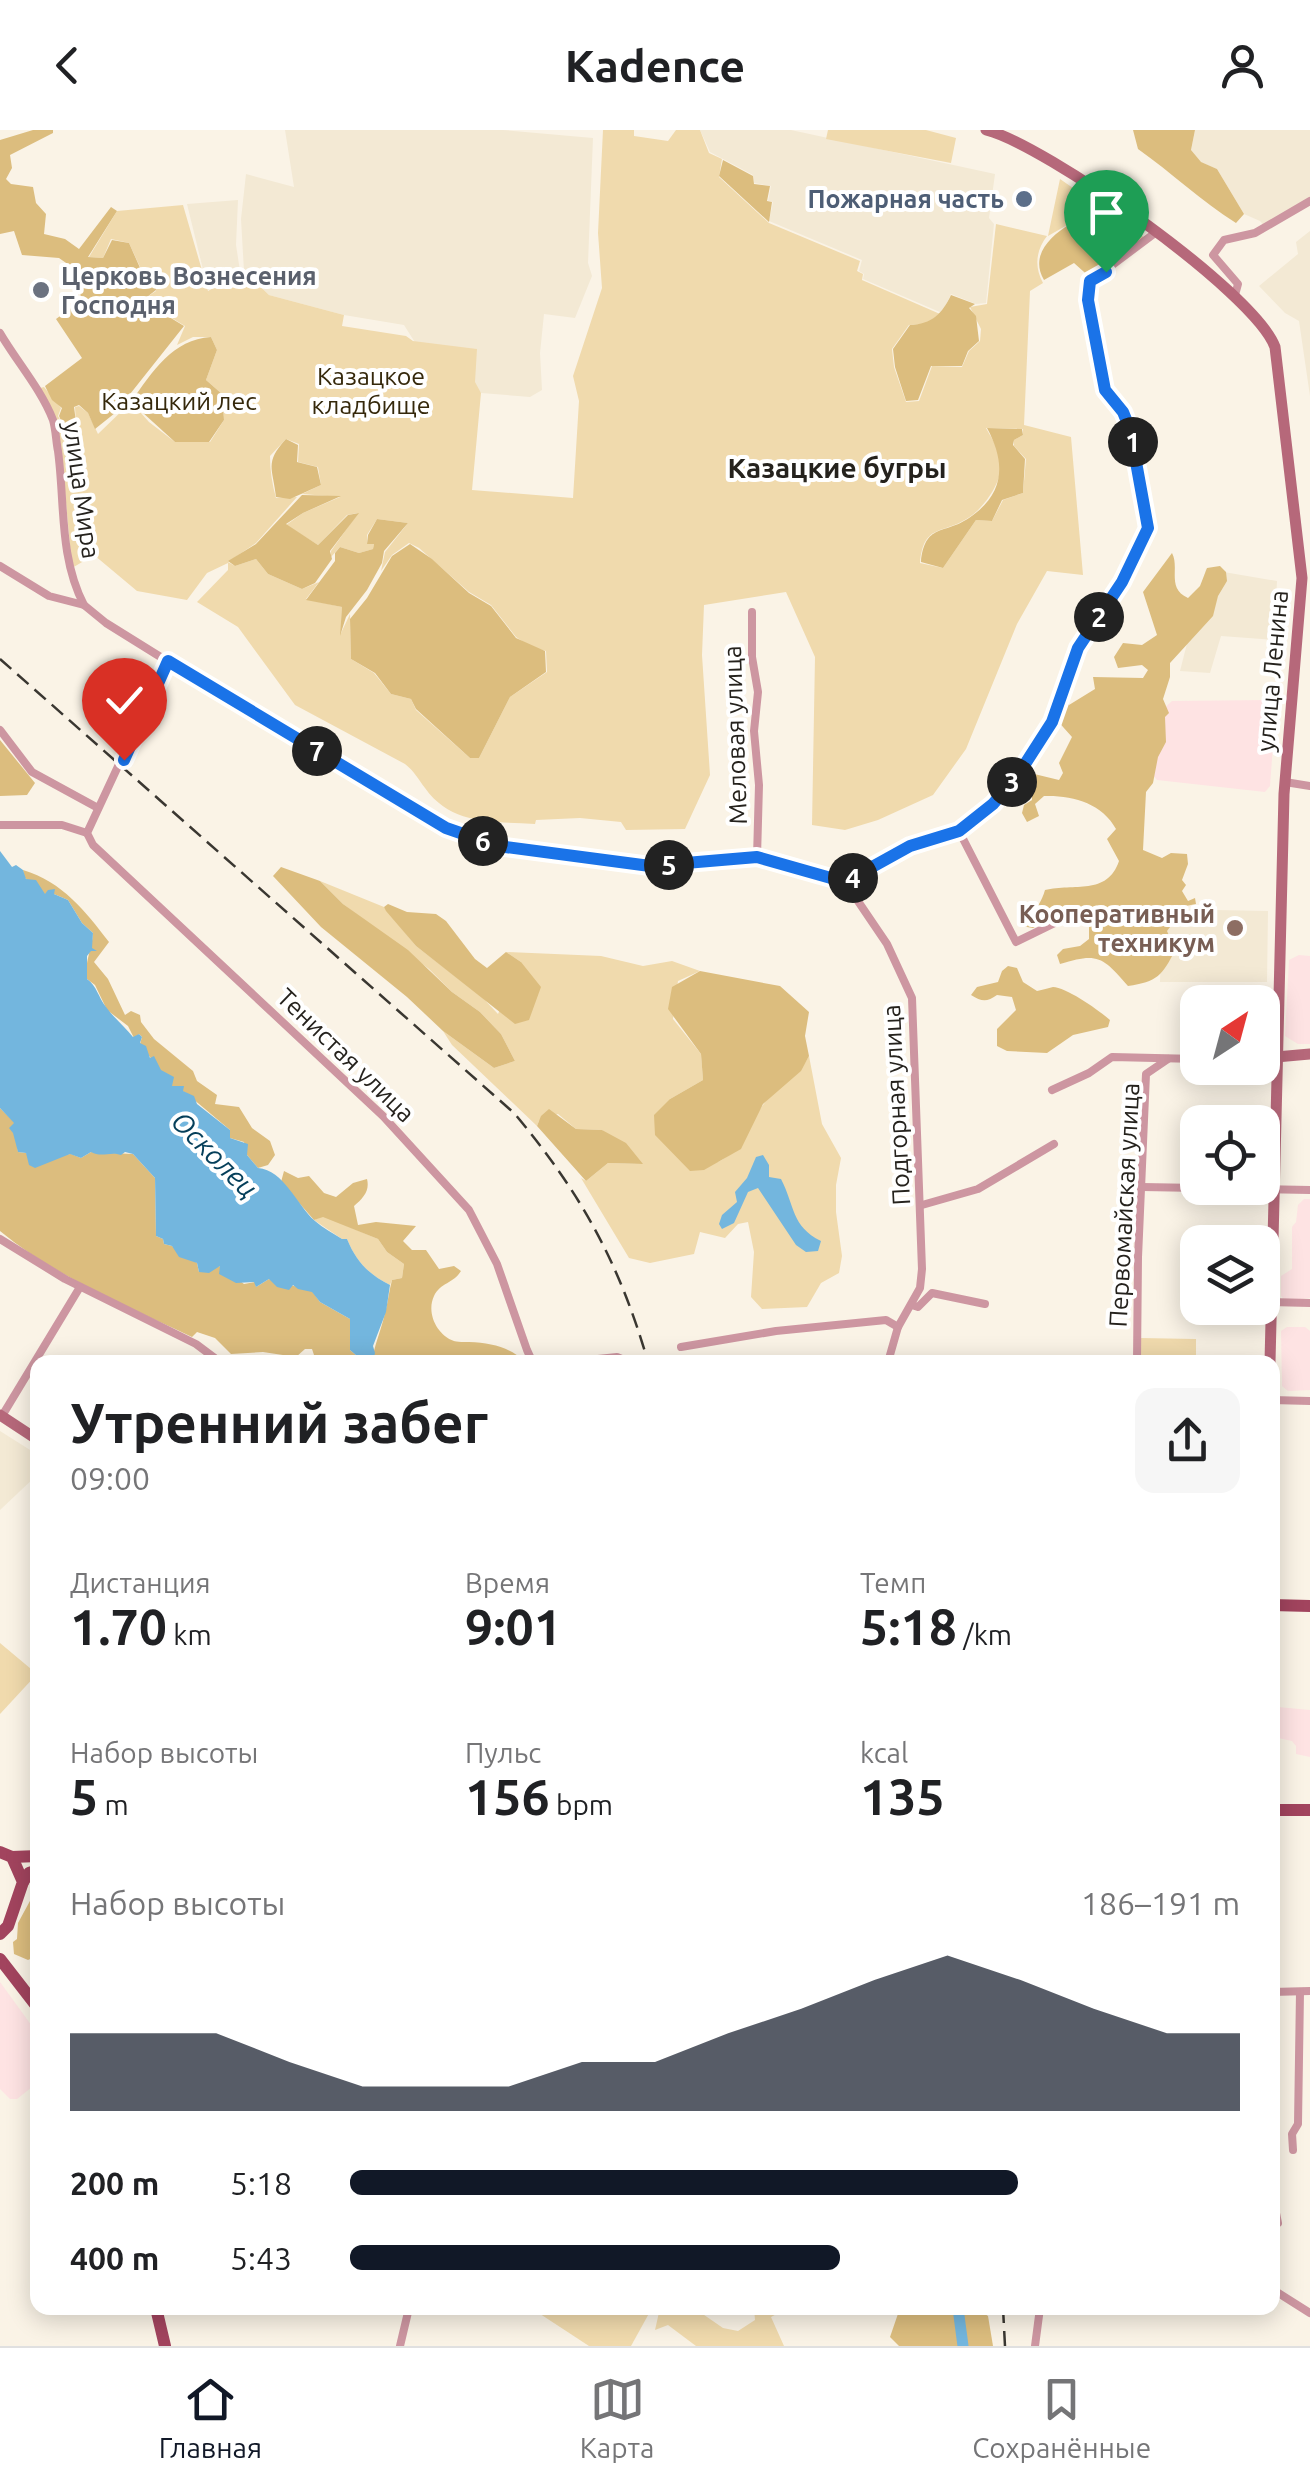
<!DOCTYPE html>
<html lang="ru">
<meta charset="utf-8">
<style>
body{margin:0;font-family:Ubuntu,sans-serif;background:#f6f6f6;color:#202124;height:100vh;display:flex;flex-direction:column;font-size:38px;white-space:nowrap}
*{box-sizing:border-box;margin:0}
p{font-size:32px;color:#757577}
.icon{flex:none;width:55px;height:55px;fill:none;stroke:currentColor;stroke-width:2;stroke-linecap:round;stroke-linejoin:round}
.map{position:relative;flex:1;overflow:hidden}
.drawer{position:absolute;left:30px;top:1225px;width:1250px;height:960px;display:flex;flex-direction:column;background:#fff;border-radius:20px;box-shadow:0 5px 25px #0003}
.drawer>*{flex:none}
.needle{width:65px;rotate:36deg}
.fabs{position:absolute;left:1180px;top:855px;display:grid;gap:20px}
.fabs a{display:grid;place-items:center;width:100px;height:100px;border-radius:20px;background:#fff;box-shadow:0 5px 25px #0003;font-size:50px}
.pin{position:absolute;display:grid;place-items:center;width:85px;height:85px;color:#fff;margin:-102px -42px;border-radius:50% 50% 50% 0;rotate:-45deg;box-shadow:0 0 10px #0007}
.pin .icon{rotate:45deg}
.km{position:absolute;width:50px;height:50px;margin:-25px;border-radius:50%;background:#222;color:#fff;font-size:28px;line-height:50px;text-align:center}
.round{display:grid;place-items:center;flex:none;width:105px;height:105px;border-radius:20px;background:#f6f6f6}
.head{display:flex;align-items:center;justify-content:space-between;height:170px;padding:0 40px}
h1{font-size:55px;font-weight:700;line-height:75px}
.metrics{display:grid;grid-template-columns:repeat(3,1fr);gap:15px;height:170px;padding:10px 40px}
.metrics div{display:grid;align-content:center}
.metrics b{font-size:50px;font-weight:700}
.metrics small{font-size:28px;font-weight:400}
.metrics p{font-size:28px}
.chart{height:280px;padding:20px 40px}
.chart p{display:flex;justify-content:space-between}
.chart svg{width:100%;height:180px;margin-top:10px;fill:#111827;opacity:.7}
ul{padding:0 40px;list-style:none;font-size:32px}
li{display:grid;grid-template-columns:160px 120px 1fr;align-items:center;height:75px}
li i{height:25px;border-radius:12px;background:#111827}
header{display:flex;justify-content:space-between;align-items:center;height:130px;padding:0 40px;background:#fff;font-size:45px;font-weight:700}
.menu{display:flex;justify-content:space-around;align-items:center;height:140px;border-top:2px solid #e0e0e0;background:#fff;font-size:28px;color:#757577}
.menu a{display:grid;justify-items:center;gap:5px}
.menu .on{color:#111827}
.map>svg:first-child{display:block}
.commercial{fill:#fee3e3}
.built{fill:#f3e9d4}
.green{fill:#f0daad;fill-rule:evenodd}
.forest{fill:#dcbd7e}
.water{fill:#73b6de}
.lines{fill:none;stroke-linecap:round;stroke-linejoin:round}
.river{stroke:#73b6de;stroke-width:11}
.street{stroke:#cd96a1;stroke-width:8}
.secondary{stroke:#b6687a;stroke-width:11}
.primary{stroke:#a2445e;stroke-width:12}
.rail{stroke:#3a3731;stroke-width:2.5;stroke-dasharray:15 8;stroke-linecap:butt}
.route-casing{stroke:#fff;stroke-width:20}
.route{stroke:#1a73e8;stroke-width:12}
.service-dot{fill:#5c6f8a;stroke:#fff;stroke-width:4}
.worship-dot{fill:#6b7280;stroke:#fff;stroke-width:4}
.education-dot{fill:#8d6e63;stroke:#fff;stroke-width:4}
.labels{text-anchor:middle;dominant-baseline:central;stroke-width:8;stroke-linejoin:round;paint-order:stroke}
.service-label{font-size:25px;font-weight:bold;fill:#4e5e75;stroke:#fff;text-anchor:end}
.worship-label{font-size:25px;font-weight:bold;fill:#5b616d;stroke:#fff;text-anchor:start}
.park-label{font-size:25px;fill:#35280b;stroke:#fff}
.street-label{font-size:25px;fill:#25221d;stroke:#fff}
.education-label{font-size:25px;font-weight:bold;fill:#785e54;stroke:#fff;text-anchor:end}
.neighbourhood-label{font-size:28px;font-weight:bold;fill:#25221d;stroke:#fff}
.water-label{font-size:28px;font-style:italic;fill:#053f5a;stroke:#fff}
</style>
<header><svg class="icon" aria-label="back" viewBox="0 0 24 24"><path d="M15 5l-7 7 7 7"/></svg>Kadence<svg class="icon" aria-label="person" viewBox="0 0 24 24"><circle cx="12" cy="8" r="4"/><path d="M4 21q1-7 8-7t8 7"/></svg></header>
<div class="map">
<svg width="1310" height="2216" viewBox="0 0 1310 2216">
<rect width="100%" height="100%" fill="#faf3e6"/>
<g class="commercial">
<path d="M1269,570L1276,575L1270,656L1265,662L1157,650L1150,642L1163,579L1172,571Z"/>
<path d="M1299,825L1310,826V914H1298L1285,906L1289,830Z"/>
<path d="M1304,1069H1310V1168L1286,1171L1281,1166V1146L1292,1139V1097L1296,1092L1298,1075Z"/>
<path d="M1287,1197H1305L1310,1201V1260L1288,1261L1282,1256L1281,1201Z"/>
<path d="M1278,1577L1310,1580V1627L1296,1624V1616L1292,1611L1273,1607V1582Z"/>
<path d="M0,1852L37,1903V1953L17,1969H10L0,1959Z"/>
</g>
<g class="built">
<path d="M285,0H503L593,8L588,133L592,146L575,188L544,184L540,223L542,260L530,267L481,263L473,254L416,214L404,195L344,185L269,165L244,141L241,89L246,44L294,57Z"/>
<path d="M700,0H791L995,44L989,88L994,94L986,173L976,174L951,164L942,183L863,149L864,144L859,141L862,130L769,91L773,72L768,71L771,56L754,53L753,45L710,22Z"/>
<path d="M1195,0H1310V70L1265,97L1260,91L1244,84L1217,39L1200,32L1191,20Z"/>
<path d="M238,70L236,115L240,141L208,160L187,74Z"/>
<path d="M1310,101V266L1299,191L1285,183L1259,156L1298,124L1296,112Z"/>
<path d="M1206,439L1277,451L1274,510L1221,506L1210,543L1180,541Z"/>
<path d="M1162,779L1268,781L1267,852H1160Z"/>
<path d="M0,1301L38,1325L37,1345L0,1380Z"/>
</g>
<g class="green">
<path d="M603,0H634V6L668,11L676,0H700L709,23L722,29L719,47L769,93L860,131L857,141L863,144L862,150L940,184L925,194L909,195L892,219L894,237L906,272L919,271L932,236L962,237L969,221L980,211L981,199L970,177L987,174L996,94L1047,106C1036,120 1034,137 1043,153L1030,161L1024,295L1071,307L1083,445L1047,441L1017,494L966,619L933,665L878,690L845,700L812,695L815,527L786,462L704,475L702,525L710,645L685,699L626,700L621,692L580,688L536,690L535,694C493,691 452,696 425,658C418,649 415,642 405,634L295,575L238,497L197,472L228,440V433L207,443L187,470L137,461L94,425L72,438L62,328L40,258L44,257L61,278L58,286L64,297L76,292L75,277L79,276L88,283L98,304L131,272L149,292L175,312H210L224,290L222,264L206,250L217,220L211,207H193L177,215L185,196L157,179L147,167L156,161V148L141,139L129,113L111,109L103,128L89,127L117,81L183,75L208,161L244,141L269,165L344,185L342,196L406,206L413,211L477,219L475,252L481,263L472,360L573,368L579,271L573,246L602,158L598,103ZM986,298L1023,299V305L1014,310V316L1026,329L1023,363L1003,370L992,391L976,390L943,438L920,433C924,393 942,405 968,388C983,379 1001,354 1001,335C1001,322 992,309 986,298ZM286,309L299,314L298,332L318,337L321,355L302,364L340,367L303,383L286,395L318,415L347,385L358,383L331,421V427L340,417L359,423L373,419L374,414H367V405L377,389L408,393L385,422L381,441L392,425L409,413L419,418L469,462L491,475L516,507L531,517L546,521L547,542L510,567L479,628H470L416,580L411,569L391,564L374,543L351,529L350,484L341,503L342,477L306,469L319,452L302,459L268,444L256,429L235,436L228,432L256,413L297,367L276,368C272,354 270,340 270,326Z"/>
<path d="M828,0H926L956,8L951,33L826,9Z"/>
<path d="M1060,49L1145,108L1125,124L1126,119L1120,113L1098,115L1088,99L1069,94L1048,106Z"/>
<path d="M320,751L384,777L416,816L482,867L498,884L521,832L506,822L601,826L643,836L672,831L700,841L678,851L673,889L701,924L703,950L670,969L718,1032C745,1019 749,992 766,971C780,954 799,946 809,926L822,994L841,1028L836,1055V1082L842,1126L839,1143L821,1153L807,1177L762,1179L751,1167L754,1122L748,1092L738,1094L725,1108L700,1102L694,1124L650,1133L629,1128L581,1048L586,1051L608,1033L642,1034L602,1000L576,999L558,984L539,991L537,996L452,915L443,901L494,938L515,931L501,904L480,882L452,862L429,839L343,774Z"/>
<path d="M323,1086L378,1109L387,1122L404,1134L402,1148L392,1150L390,1155C368,1144 356,1131 347,1109H342L314,1090Z"/>
<path d="M1141,1208L1196,1209V1232H1141Z"/>
<path d="M0,1513L37,1544L0,1584Z"/>
<path d="M531,2178H652L631,2216H589Z"/>
<path d="M660,2178H694L723,2198L738,2201L755,2190L754,2178H788L771,2187L784,2216H696L668,2195L655,2200Z"/>
</g>
<g class="forest">
<path d="M33,0H53V3L10,25L12,38L6,49L11,54L33,57L36,73L46,84L44,104L65,109L79,119L111,77L117,81L88,127L103,128L112,110L129,113L141,140L155,148L156,160L147,167L156,179L184,196L115,283L95,299L88,283L79,275L74,277L76,292L64,297L59,286L62,278L52,270L45,256L82,228L56,189L81,171L79,142L59,128L22,125L14,101L0,104V10Z"/>
<path d="M1133,0H1195L1191,20L1201,32L1217,39L1244,84L1236,93C1201,71 1172,43 1138,19Z"/>
<path d="M723,30L753,46L754,54L770,56L767,71L772,72L769,92L719,46Z"/>
<path d="M1070,94L1088,100L1098,116L1120,113L1125,119L1123,125L1093,150L1074,133L1044,150C1030,126 1049,107 1070,94Z"/>
<path d="M951,165L975,174L969,178L976,186L979,211L968,221L962,236H931L918,270L906,271L895,237L893,219L910,195C932,194 942,184 951,165Z"/>
<path d="M211,207L217,220L206,250L222,264L224,290L209,312H175L131,272C152,242 173,209 211,207Z"/>
<path d="M987,298L1022,299L1023,305L1014,310L1013,315L1025,329L1023,363L1002,370L992,391L976,390L943,438L921,432C925,393 944,405 969,388C1005,364 1006,333 987,298Z"/>
<path d="M286,309L298,315L297,332L317,337L321,355L290,369L276,367C273,338 264,333 286,309Z"/>
<path d="M302,365L341,366L303,383L286,394L318,415L348,385L359,383L330,421L332,429L315,453L302,459L268,444L256,429L235,436L228,431L256,414Z"/>
<path d="M377,389L408,393L384,421L382,433L367,460L346,487L340,506L342,477L306,470L335,431V423L340,417L359,423L373,419L374,414H367L368,405Z"/>
<path d="M410,414L432,429L469,463L491,476L516,508L545,521L546,542L510,567L479,628H470L416,579L411,569L391,564L375,543L351,529L350,489L367,468L392,426Z"/>
<path d="M1172,423C1180,438 1166,458 1188,468L1200,456L1207,438L1220,436L1226,442L1227,451L1218,466L1213,486L1170,533V547L1163,569L1169,583L1165,587L1166,612L1158,627L1153,653L1146,662L1143,720L1162,728L1171,723L1187,724L1188,734L1182,750L1186,755L1182,761L1188,771L1195,768L1196,774L1186,776L1167,801L1175,820C1163,845 1157,852 1128,856C1103,827 1098,822 1060,834L1057,825L1063,819L1080,816L1089,809V781L1065,787L1056,783L1033,798L1021,796C1027,781 1038,784 1045,760C1074,753 1107,766 1119,731L1107,709L1116,699C1102,673 1072,665 1044,666L1035,674L1039,686L1027,692L1022,683L1024,675L1032,670V665L1022,649L1026,642L1059,650L1063,643L1059,633L1072,607L1055,588L1064,569L1069,575L1095,559L1093,547L1143,548L1148,540L1142,535L1118,538L1114,527L1123,513L1142,515L1157,505L1143,462Z"/>
<path d="M0,610L35,653L27,665L0,666Z"/>
<path d="M281,737L320,751L343,774L408,820L452,862L480,882L501,904L515,931L494,938L443,901L407,867L321,797L273,746Z"/>
<path d="M23,740C63,752 85,781 109,812L94,832L108,849L125,885L131,881L140,885L141,892L154,909L193,941L197,951L217,965L215,974L239,977L252,998L270,1011L275,1025L268,1035L258,1038L247,1025L244,1012L230,1008V1000L186,963L172,956L140,914L142,907L139,904L134,908L128,896L107,880L95,855L87,849C84,832 92,820 93,803L82,793L68,770L54,764L45,765L24,747Z"/>
<path d="M388,774L407,782L436,784L446,791L475,829L487,838L506,822L521,832L541,857L529,890L515,894L416,816L386,781L384,777Z"/>
<path d="M1008,836L1017,838L1023,852L1037,861C1043,860 1048,858 1053,857C1066,857 1100,881 1110,890L1108,897L1073,905L1047,923L1007,921L997,916V899L1016,880L1012,867L997,865C987,872 982,872 971,865L977,857L998,852L1002,841Z"/>
<path d="M700,841L780,856L809,882L805,906L809,926L801,941L763,974L741,1019L704,1040L690,1041L655,1005L654,985L670,969L703,950L701,924L668,879L672,857Z"/>
<path d="M0,978L15,993L18,1022L26,1023L29,1027L71,1024L81,1028L91,1022L133,1024L155,1048L156,1106L163,1109L164,1114L172,1116L197,1133L199,1142L220,1136L244,1154L255,1152L256,1157L269,1149L312,1161L320,1172L350,1189V1220L364,1232H328L325,1228L314,1225L312,1219H305L296,1227L263,1222L231,1224L215,1208L197,1202L192,1207C127,1176 56,1147 0,1101Z"/>
<path d="M549,979L576,999L602,1000L626,1013L643,1034L608,1033L586,1051L537,996L541,986Z"/>
<path d="M284,1041L298,1048L309,1046L324,1063L336,1067L353,1053L367,1049C370,1061 363,1068 354,1076L358,1095L376,1092L416,1096L403,1111L412,1120H426L439,1139L454,1136L461,1141C454,1153 440,1153 434,1166C426,1183 437,1205 454,1211C455,1212 467,1212 469,1212C492,1213 509,1217 526,1232H372C374,1215 381,1201 385,1183C388,1172 389,1161 392,1150L402,1148L404,1134L387,1122L378,1109L323,1087L314,1090L281,1052Z"/>
<path d="M37,1758V1826L28,1830L14,1824L13,1812L17,1809L18,1793Z"/>
<path d="M900,2178H976L988,2186L993,2216H899L890,2207Z"/>
</g>
<g class="water">
<path d="M0,721L12,737L16,735L23,740L26,749L36,750L45,764L48,760L55,759L54,764L68,770L82,793L93,803L92,818L97,821H91L87,826V849C97,856 98,867 106,877C114,888 125,897 133,907L139,904L142,907L140,913L146,916L150,928L154,926L161,940L174,947L172,956H184L183,961L194,966L197,974L230,1000V1008L248,1014L247,1025L258,1038C284,1040 296,1074 315,1091C323,1098 333,1103 342,1109H347C356,1131 368,1144 390,1155L386,1182L373,1216L375,1223L372,1232H364L350,1220V1189L320,1172L312,1162L298,1159L293,1155L289,1160L277,1157L269,1149L256,1157L254,1152L236,1153L219,1144L220,1136L209,1143L199,1142L197,1133L179,1127L172,1116L164,1114L163,1109L156,1106L155,1048L133,1024L125,1022L121,1025C110,1021 102,1028 91,1022L81,1028L70,1024L35,1038L29,1035L26,1023L18,1022L13,1003L9,998L14,993L0,978Z"/>
<path d="M763,1025L769,1035V1047L781,1049C795,1076 791,1096 821,1111L818,1121L806,1122L796,1115L758,1058L748,1062L734,1093L722,1099L719,1094L722,1085L737,1072L735,1062L747,1048L756,1027Z"/>
</g>
<g class="lines">
<g class="river">
<path d="M367,1219L370,1230L380,1232"/>
<path d="M958,2178L963,2216"/>
</g>
<g class="street">
<path d="M1235,165L1238,154L1213,125L1224,110L1255,103L1310,71"/>
<path d="M0,203C17,232 41,259 53,290C56,300 56,312 58,321C65,373 59,427 84,475"/>
<path d="M0,436L49,466L84,475L106,493L167,531L447,698L498,716L650,736L757,727L845,752L887,814L912,868L922,1139L920,1158L898,1197L888,1232"/>
<path d="M752,482V527L758,562L754,601L759,655L757,727"/>
<path d="M167,531L87,703L93,715L383,986L469,1080L497,1134L527,1220L532,1231L541,1232"/>
<path d="M0,600L32,642L98,678"/>
<path d="M1285,652L1310,656"/>
<path d="M0,695H62L87,703"/>
<path d="M959,701L1016,812L1061,790"/>
<path d="M845,752L910,716L959,701L993,674L1019,645L1052,592L1078,518L1122,452L1147,397L1148,387L1130,299L1123,282L1105,261L1088,170L1091,151L1155,103"/>
<path d="M1052,960L1089,943L1112,927L1198,929"/>
<path d="M1142,1057L1310,1060"/>
<path d="M922,1075L978,1059L1054,1014"/>
<path d="M0,1109L65,1149L196,1214L220,1232"/>
<path d="M1270,1172L1310,1173"/>
<path d="M912,1175L918,1177L932,1163L985,1174"/>
<path d="M681,1217L776,1201L886,1190L898,1197"/>
<path d="M569,1232L617,1227L629,1232"/>
<path d="M1137,1232L1138,1127L1146,944L1168,929"/>
<path d="M1272,1270L1310,1271"/>
<path d="M2,1286L80,1157"/>
<path d="M1272,1862L1310,1861"/>
<path d="M1293,2020L1292,2004L1298,1994L1300,1862"/>
<path d="M1272,2063L1278,2093"/>
<path d="M1272,2159L1310,2183"/>
<path d="M400,2216L409,2178"/>
<path d="M1035,2216L1040,2178"/>
</g>
<g class="secondary">
<path d="M986,0C1044,14 1255,162 1275,217L1302,448L1284,664L1270,1232"/>
<path d="M1276,927L1310,924"/>
<path d="M0,1285L38,1310"/>
</g>
<g class="primary">
<path d="M1272,1475L1310,1476"/>
<path d="M1272,1680H1310"/>
<path d="M0,1722L12,1727L23,1752L8,1796L0,1804"/>
<path d="M12,1727L38,1726"/>
<path d="M23,1752L29,1743L38,1740"/>
<path d="M0,1829L38,1878"/>
<path d="M156,2178L165,2216"/>
</g>
<g class="rail">
<path d="M0,529L514,983C581,1063 619,1132 648,1232"/>
<path d="M1003,2178L1005,2216"/>
</g>
</g>
<g class="lines">
<defs>
<path id="route" d="M124,630L168,531L446,698L498,716L650,736L757,727L845,752L910,716L959,701L993,674L1018,645L1052,592L1078,518L1122,452L1148,398L1130,299L1123,282L1105,260L1088,170L1090,151L1106,142"/>
</defs>
<use href="#route" class="route-casing"/>
<use href="#route" class="route"/>
</g>
<circle class="service-dot" cx="1024" cy="69" r="10"/>
<circle class="worship-dot" cx="41" cy="160" r="10"/>
<circle class="education-dot" cx="1235" cy="798" r="10"/>
<g class="labels">
<g class="service-label">
<text x="1004" y="69">Пожарная часть</text>
</g>
<g class="worship-label">
<text x="61" y="146">Церковь Вознесения<tspan x="61" dy="29">Господня</tspan></text>
</g>
<g class="park-label">
<text x="371" y="246">Казацкое<tspan x="371" dy="29">кладбище</tspan></text>
<text x="179" y="271">Казацкий лес</text>
</g>
<g class="street-label">
<text transform="translate(82 360) rotate(82)">улица Мира</text>
<text transform="translate(1272 541) rotate(-85)">улица Ленина</text>
<text transform="translate(735 605) rotate(-92)">Меловая улица</text>
<text transform="translate(346 925) rotate(44)">Тенистая улица</text>
<text transform="translate(896 975) rotate(-93)">Подгорная улица</text>
<text transform="translate(1124 1075) rotate(-87)">Первомайская улица</text>
</g>
<g class="education-label">
<text x="1215" y="784">Кооперативный<tspan x="1215" dy="29">техникум</tspan></text>
</g>
<g class="neighbourhood-label">
<text x="837" y="337">Казацкие бугры</text>
</g>
<g class="water-label">
<text transform="translate(215 1024) rotate(45)">Осколец</text>
</g>
</g>
</svg>
<div class="fabs">
<a><svg class="needle" viewBox="-14 -14 28 28"><path d="M0-13l5 13h-10z" fill="#e53935"/><path d="M0 13l5-13h-10z" fill="#757577"/></svg></a>
<a><svg class="icon" aria-label="locate" viewBox="0 0 24 24"><circle cx="12" cy="12" r="6"/><path d="M12 2v4M12 18v4M2 12h4M18 12h4"/></svg></a>
<a><svg class="icon" aria-label="layers" viewBox="0 0 24 24"><path d="M12 4l9 5-9 5-9-5zM3 14l9 5 9-5"/></svg></a>
</div>
<div class="pin" style="left:1106px;top:142px;background:#1e9e55"><svg class="icon" aria-label="arrive" viewBox="0 0 24 24"><path d="M6 21V4h12l-3 4 3 4H6"/></svg></div>
<div class="pin" style="left:124px;top:630px;background:#d93025"><svg class="icon" aria-label="check" viewBox="0 0 24 24"><path d="M5 12l5 5 9-10"/></svg></div>
<b class="km" style="left:1133px;top:312px">1</b>
<b class="km" style="left:1099px;top:487px">2</b>
<b class="km" style="left:1012px;top:652px">3</b>
<b class="km" style="left:853px;top:748px">4</b>
<b class="km" style="left:669px;top:735px">5</b>
<b class="km" style="left:483px;top:711px">6</b>
<b class="km" style="left:317px;top:621px">7</b>
<section class="drawer">
<div class="head"><div><h1>Утренний забег</h1><p>09:00</p></div><a class="round"><svg class="icon" aria-label="share" viewBox="0 0 24 24"><path d="M12 15V3M7 8l5-5 5 5M5 13v7h14v-7"/></svg></a></div>
<div class="metrics">
<div><p>Дистанция</p><b>1.70<small> km</small></b></div>
<div><p>Время</p><b>9:01</b></div>
<div><p>Темп</p><b>5:18<small> /km</small></b></div>
</div>
<div class="metrics">
<div><p>Набор высоты</p><b>5<small> m</small></b></div>
<div><p>Пульс</p><b>156<small> bpm</small></b></div>
<div><p>kcal</p><b>135</b></div>
</div>
<div class="chart"><p><span>Набор высоты</span>186–191 m</p>
<svg viewBox="0 0 160 44" preserveAspectRatio="none"><path d="M0 44V25L10 25L20 25L30 32L40 38L50 38L60 38L70 32L80 32L90 25L100 19L110 12L120 6L130 12L140 19L150 25L160 25V44z"/></svg>
</div>
<ul>
<li><b>200 m</b>5:18<i style="width:75%"></i></li>
<li><b>400 m</b>5:43<i style="width:55%"></i></li>
</ul>
</section>
</div>
<nav class="menu">
<a class="on"><svg class="icon" aria-label="home" viewBox="0 0 24 24"><path d="M3 11l9-7 9 7M6 9v11h12V9"/></svg>Главная</a>
<a><svg class="icon" aria-label="map" viewBox="0 0 24 24"><path d="M3 6l6-2 6 2 6-2v14l-6 2-6-2-6 2zM9 4v14M15 6v14"/></svg>Карта</a>
<a><svg class="icon" aria-label="saved" viewBox="0 0 24 24"><path d="M7 4h10v16l-5-4-5 4z"/></svg>Сохранённые</a>
</nav>
